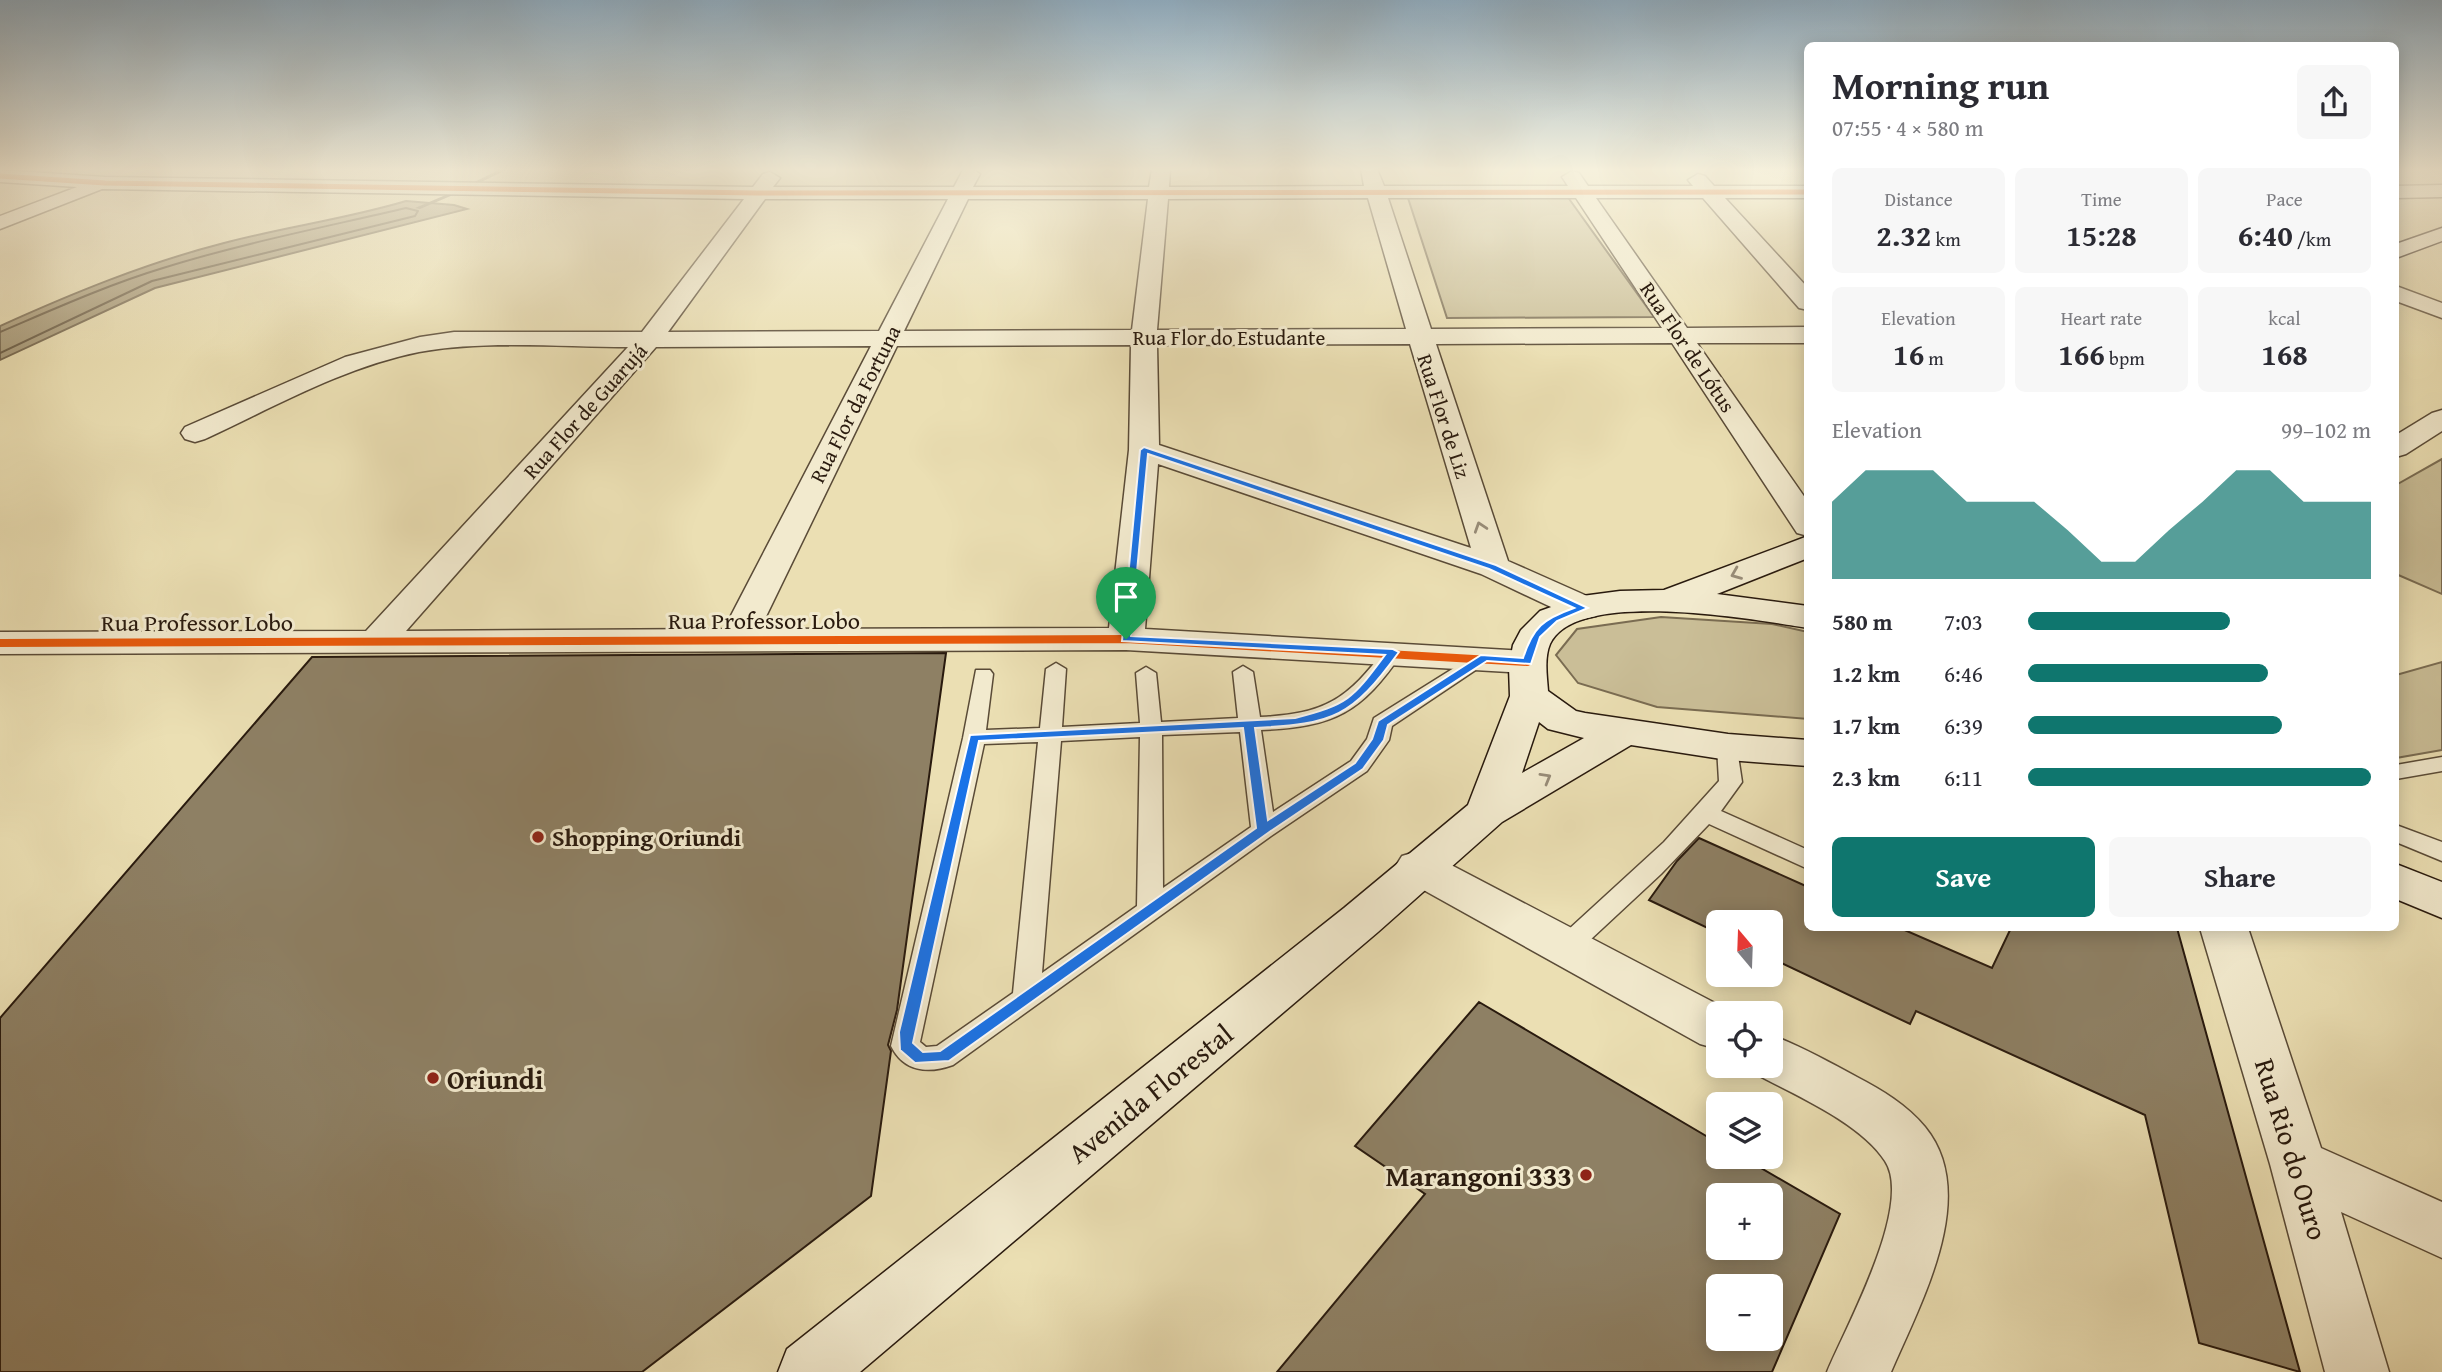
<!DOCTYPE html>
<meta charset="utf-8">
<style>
body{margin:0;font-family:"Gentium Book Plus",serif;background:#f7f7f7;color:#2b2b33;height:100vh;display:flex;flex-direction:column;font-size:26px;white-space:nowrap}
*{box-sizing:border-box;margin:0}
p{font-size:23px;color:#7c7c81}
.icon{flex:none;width:38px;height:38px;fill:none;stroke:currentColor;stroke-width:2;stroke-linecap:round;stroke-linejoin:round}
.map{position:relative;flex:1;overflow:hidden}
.sheet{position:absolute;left:1804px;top:42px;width:595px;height:889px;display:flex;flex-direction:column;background:#fff;border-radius:10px;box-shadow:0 4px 18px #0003}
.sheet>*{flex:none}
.needle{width:46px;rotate:341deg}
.fabs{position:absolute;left:1706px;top:910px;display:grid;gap:14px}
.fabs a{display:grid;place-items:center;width:77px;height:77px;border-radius:10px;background:#fff;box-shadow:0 4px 18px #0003;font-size:35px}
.pin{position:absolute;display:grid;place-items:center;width:60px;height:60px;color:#fff;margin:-72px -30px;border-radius:50% 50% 50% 0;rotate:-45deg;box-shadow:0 0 7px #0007}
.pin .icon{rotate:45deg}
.round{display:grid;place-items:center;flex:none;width:74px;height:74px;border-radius:10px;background:#f7f7f7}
.overview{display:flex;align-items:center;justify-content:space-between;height:119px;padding:0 28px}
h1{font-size:38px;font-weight:800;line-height:52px}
.stats{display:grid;grid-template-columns:repeat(3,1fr);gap:10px;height:119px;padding:7px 28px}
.stats div{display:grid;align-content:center;border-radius:10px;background:#f7f7f7;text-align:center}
.stats b{font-size:30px;font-weight:800}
.stats small{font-size:19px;font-weight:400}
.stats p{font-size:19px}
.chart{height:196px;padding:14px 28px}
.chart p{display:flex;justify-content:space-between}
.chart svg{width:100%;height:126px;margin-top:7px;fill:#0f766e;opacity:.7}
.cta{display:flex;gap:14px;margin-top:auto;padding:14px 28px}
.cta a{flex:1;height:80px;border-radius:10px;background:#0f766e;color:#fff;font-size:28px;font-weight:800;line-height:80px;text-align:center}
.cta a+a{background:#f7f7f7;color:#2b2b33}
ul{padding:0 28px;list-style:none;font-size:23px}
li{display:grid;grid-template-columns:112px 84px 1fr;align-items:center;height:52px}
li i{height:18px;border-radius:9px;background:#0f766e}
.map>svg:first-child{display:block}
.green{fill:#cabe97;stroke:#7a6c52;stroke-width:2}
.water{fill:#a99c7b;stroke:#76684f;stroke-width:2}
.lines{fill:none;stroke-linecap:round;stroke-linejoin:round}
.shore{stroke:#695b44;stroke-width:2}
.stream{fill:#76684f;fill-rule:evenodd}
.building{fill:#8e8064;stroke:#291a0e;stroke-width:2;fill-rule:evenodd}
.lane-casing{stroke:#5a4b37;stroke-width:3}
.street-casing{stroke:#5a4b37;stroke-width:3}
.secondary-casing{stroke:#291a0e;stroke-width:3}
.lane{fill:#f2eace;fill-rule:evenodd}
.street{fill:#f2eace;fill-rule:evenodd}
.secondary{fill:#f2eace;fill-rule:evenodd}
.cycleway-far1-casing{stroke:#f2eace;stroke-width:8}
.cycleway-casing{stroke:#f2eace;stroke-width:12}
.cycleway-far1{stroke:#e8590c;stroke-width:5}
.cycleway{stroke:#e8590c;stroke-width:8}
.oneway{stroke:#988c78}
.route{fill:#1a73e8;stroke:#fff;stroke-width:2;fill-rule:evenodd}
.poi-dot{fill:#8f2418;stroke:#f2eace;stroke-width:2.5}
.labels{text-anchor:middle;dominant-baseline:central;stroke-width:6;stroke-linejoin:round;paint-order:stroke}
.far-street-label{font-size:21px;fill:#291a0e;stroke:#f2eace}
.street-label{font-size:24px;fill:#291a0e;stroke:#f2eace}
.poi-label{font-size:24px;font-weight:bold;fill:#291a0e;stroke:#f2eace;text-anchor:start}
.near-poi-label{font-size:28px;font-weight:bold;fill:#291a0e;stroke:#f2eace;text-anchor:start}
.near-street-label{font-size:28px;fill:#291a0e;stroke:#f2eace}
</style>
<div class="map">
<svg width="2442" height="1372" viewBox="0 0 2442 1372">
<rect width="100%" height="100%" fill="#ebdfb3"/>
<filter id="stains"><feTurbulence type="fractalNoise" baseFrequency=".00286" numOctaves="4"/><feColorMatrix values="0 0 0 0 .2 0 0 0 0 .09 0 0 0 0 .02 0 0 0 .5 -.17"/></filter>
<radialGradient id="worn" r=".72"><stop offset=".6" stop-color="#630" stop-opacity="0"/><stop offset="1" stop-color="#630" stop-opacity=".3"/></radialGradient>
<g class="green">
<path d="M1567,196L1654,317L1447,318L1408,198Z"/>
<path d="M2442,459V594L2396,574V485Z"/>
<path d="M1661,617L1772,624L1808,632V719L1657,707L1578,683L1556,655L1577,629Z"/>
<path d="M2442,662V750L2396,758V675Z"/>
</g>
<path class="water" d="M406,201L454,205L467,209L155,288L0,360V326C73,293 146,263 224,243C284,227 346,219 406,201Z"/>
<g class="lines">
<path class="shore" d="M0,332C54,309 107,285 163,268C243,243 325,227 406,208L418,211L415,216L152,281L0,353"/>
<g class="stream">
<path d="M501,169H508L471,187L466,186Z"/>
<path d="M455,191L460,192L420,209L415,208Z"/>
</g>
</g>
<g class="building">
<path d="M946,653L897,1010L888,1045L891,1051L871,1196L642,1372H0V1018L312,657Z"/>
<path d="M1699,838L1808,887V928H1900L1992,968L2011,928H2177L2300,1372L2199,1343L2145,1115L1916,1011L1910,1024L1771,958V922H1718V933L1649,900L1677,861Z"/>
<path d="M1479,1002L1718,1143V1157H1742L1840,1214L1772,1372H1277L1425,1194L1355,1146ZM1718,1195H1771V1248H1718ZM1718,1286H1771V1339H1718Z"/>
</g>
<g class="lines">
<defs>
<g id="lane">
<path d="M1393,646L1403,652C1361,713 1335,727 1261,730L1273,812L1351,761L1367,739L1374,718L1478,653H1492L1495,657L1392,726L1389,740L1367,771L1271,836L953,1065C928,1074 904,1072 891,1046L963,738L976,670H990L993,674L986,730L1040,728L1046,669L1056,663L1066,669L1062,727L1140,723L1136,673L1146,667L1156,673L1161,722L1238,718L1233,672L1243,666L1253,672L1260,717C1325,714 1347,700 1386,648ZM1240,732L1251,827L1163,888L1162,735ZM1140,737L1137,906L1042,973L1061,741ZM1038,742L1013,993L937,1046L926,1047L920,1042L984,744Z"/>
<path d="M1728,740L1736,742L1742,782L1721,811L1808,850V869L1709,824L1661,874L1575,954L1566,957L1557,954L1553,947L1557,940L1664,842L1719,781L1717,747L1720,742Z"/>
<path d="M2442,757V771L2396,779V765Z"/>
<path d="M2396,825L2442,842V861L2396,842Z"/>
</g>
<g id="street">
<path d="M972,169L980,174L973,187H1149L1152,169H1170L1169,187L1364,186L1361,169H1377L1384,186H1568L1562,177L1572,171L1579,173L1588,186H1693L1688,180L1698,174L1705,176L1714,186H1808V198H1725L1808,288V310L1799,308L1703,198H1596L1687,328L1808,327V343H1697L1808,502V536L1797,533L1672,343L1436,344L1508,561L1596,600L1601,608L1596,616L1583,619L1570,616L1481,574L1158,464L1145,629L1527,651L1540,654L1546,662L1540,670L1527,673L1126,650L0,654V632L366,631L628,347C563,347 482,340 419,352C344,367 274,407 205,439L195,442L185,439L181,433L185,427L345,357L420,337L454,332H642L744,199L102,189L0,229V216L77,187L0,182V170L105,177L753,187L763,174L770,172L780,178L773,187H954L963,170ZM1368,198L1406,329L1157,330L1168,199ZM1388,198H1576L1662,328L1431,329ZM765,199H948L879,331L668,332ZM968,199H1148L1132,330L904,331ZM1410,344L1471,548L1159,445L1157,345ZM1131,345L1129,450L1109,628L760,629L897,346ZM871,346L724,629L406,631L656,347Z"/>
<path d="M2442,185V197L2396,198V186Z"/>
<path d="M2396,286L2442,303V318L2396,301Z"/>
<path d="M2442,410V431L2406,454L2396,457V435L2432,413Z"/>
<path d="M1418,851L1434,856L1734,1013H1718V1049L1700,1044L1402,878L1395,867L1402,856Z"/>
<path d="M2200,928H2248L2321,1148L2442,1202V1258L2341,1212L2389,1372H2325L2270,1164Z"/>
<path d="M1771,1035C1801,1046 1829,1062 1857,1077C1882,1090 1907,1105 1925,1127C1981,1195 1920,1304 1891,1372H1827C1845,1328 1914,1205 1885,1161C1860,1122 1792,1094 1752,1072L1749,1066H1771Z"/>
</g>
<g id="secondary">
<path d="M2442,228V241L2396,258V244Z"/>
<path d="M1808,536V558L1717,594L1808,606V628C1757,620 1576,587 1550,644C1544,658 1547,677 1548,691L1576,711L1585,713L1728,734L1808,740V766L1728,760L1631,745L1502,822L1378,932L860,1372H778L787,1349L1344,908L1468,805L1510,696L1509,667L1513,645L1521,630L1540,611L1582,596L1620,591L1664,590ZM1539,722L1548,729L1584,738L1522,773Z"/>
<path d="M2396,864L2442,882V918L2396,899Z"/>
</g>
</defs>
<use href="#lane" class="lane-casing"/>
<use href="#street" class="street-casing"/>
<use href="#secondary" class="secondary-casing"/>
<use href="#lane" class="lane"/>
<use href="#street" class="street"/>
<use href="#secondary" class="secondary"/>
<defs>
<path id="cycleway-far1" d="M0,176L105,183L757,193L1808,192"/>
<path id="cycleway" d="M0,643L1126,639L1527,662"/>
</defs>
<use href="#cycleway-far1" class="cycleway-far1-casing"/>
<use href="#cycleway" class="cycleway-casing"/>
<use href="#cycleway-far1" class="cycleway-far1"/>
<use href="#cycleway" class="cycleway"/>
</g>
<defs><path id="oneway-chevron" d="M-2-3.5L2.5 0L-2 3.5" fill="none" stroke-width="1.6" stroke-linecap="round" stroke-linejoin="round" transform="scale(1.75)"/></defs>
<g class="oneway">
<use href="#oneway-chevron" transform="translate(1480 527) rotate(-108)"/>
<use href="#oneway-chevron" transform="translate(1736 574) rotate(158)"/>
<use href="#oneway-chevron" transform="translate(1546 778) rotate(-30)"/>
</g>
<linearGradient id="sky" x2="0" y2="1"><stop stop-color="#8faabc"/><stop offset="0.47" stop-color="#f6f1dd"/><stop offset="1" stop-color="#f6f1dd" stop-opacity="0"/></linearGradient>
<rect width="2442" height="361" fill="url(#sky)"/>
<path class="route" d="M1144,447L1496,565L1588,608L1557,621L1540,637L1531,664L1487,661L1388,725L1384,740L1363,769L1268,833L949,1061L915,1063L900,1050L899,1032L970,735L1295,718C1349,704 1352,699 1385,655L1122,641L1140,450ZM1148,454L1489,569L1574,608C1543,619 1533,627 1523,658L1481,655L1378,721L1372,739L1355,763L1268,820L1255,728C1334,724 1352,717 1399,652L1393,649L1131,636ZM1243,728L1256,828L940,1051L923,1052L913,1043L979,741Z"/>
<g class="poi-dot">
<circle cx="538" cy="837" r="7"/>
<circle cx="433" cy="1078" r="7"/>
<circle cx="1586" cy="1175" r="7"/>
</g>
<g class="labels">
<g class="far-street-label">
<text x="1229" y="337">Rua Flor do Estudante</text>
<text transform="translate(1688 347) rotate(56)">Rua Flor de Lótus</text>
<text transform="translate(855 404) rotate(-63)">Rua Flor da Fortuna</text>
<text transform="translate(585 411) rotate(-48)">Rua Flor de Guarujá</text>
<text transform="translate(1444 416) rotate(72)">Rua Flor de Liz</text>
</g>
<g class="street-label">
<text x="764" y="620">Rua Professor Lobo</text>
<text x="197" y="622">Rua Professor Lobo</text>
</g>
<g class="poi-label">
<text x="552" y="837">Shopping Oriundi</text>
</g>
<g class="near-poi-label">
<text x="447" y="1078">Oriundi</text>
<text x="1572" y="1175" text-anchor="end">Marangoni 333</text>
</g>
<g class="near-street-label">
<text transform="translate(1150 1093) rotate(-39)">Avenida Florestal</text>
<text transform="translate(2292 1149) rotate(73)">Rua Rio do Ouro</text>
</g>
</g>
<rect width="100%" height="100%" filter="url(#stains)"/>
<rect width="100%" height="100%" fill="url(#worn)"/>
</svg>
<div class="fabs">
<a><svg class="needle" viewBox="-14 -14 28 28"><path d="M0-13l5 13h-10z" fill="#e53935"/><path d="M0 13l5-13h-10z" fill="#7c7c81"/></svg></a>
<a><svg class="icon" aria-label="locate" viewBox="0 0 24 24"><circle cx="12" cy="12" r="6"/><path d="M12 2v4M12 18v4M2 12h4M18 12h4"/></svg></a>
<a><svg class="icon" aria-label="layers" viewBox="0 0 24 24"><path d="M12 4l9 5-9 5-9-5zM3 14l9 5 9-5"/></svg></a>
<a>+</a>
<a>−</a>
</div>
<div class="pin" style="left:1126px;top:639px;background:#1e9e55"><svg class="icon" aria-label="arrive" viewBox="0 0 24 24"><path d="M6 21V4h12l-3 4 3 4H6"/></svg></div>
<section class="sheet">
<div class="overview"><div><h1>Morning run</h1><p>07:55 · 4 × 580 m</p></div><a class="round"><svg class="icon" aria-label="share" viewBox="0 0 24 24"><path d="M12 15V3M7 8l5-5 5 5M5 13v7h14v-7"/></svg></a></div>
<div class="stats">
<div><p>Distance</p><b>2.32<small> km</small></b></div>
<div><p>Time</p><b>15:28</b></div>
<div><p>Pace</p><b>6:40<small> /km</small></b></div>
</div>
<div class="stats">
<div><p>Elevation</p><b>16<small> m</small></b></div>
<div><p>Heart rate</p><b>166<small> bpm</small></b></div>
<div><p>kcal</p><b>168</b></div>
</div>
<div class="chart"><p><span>Elevation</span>99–102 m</p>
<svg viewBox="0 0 160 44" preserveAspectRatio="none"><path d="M0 44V17L10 6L20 6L30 6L40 17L50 17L60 17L70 27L80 38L90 38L100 27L110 17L120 6L130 6L140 17L150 17L160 17V44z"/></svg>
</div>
<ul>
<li><b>580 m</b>7:03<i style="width:59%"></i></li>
<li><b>1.2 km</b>6:46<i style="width:70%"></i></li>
<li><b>1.7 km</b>6:39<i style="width:74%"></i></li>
<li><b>2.3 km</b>6:11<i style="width:100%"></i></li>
</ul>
<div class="cta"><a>Save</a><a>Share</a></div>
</section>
</div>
